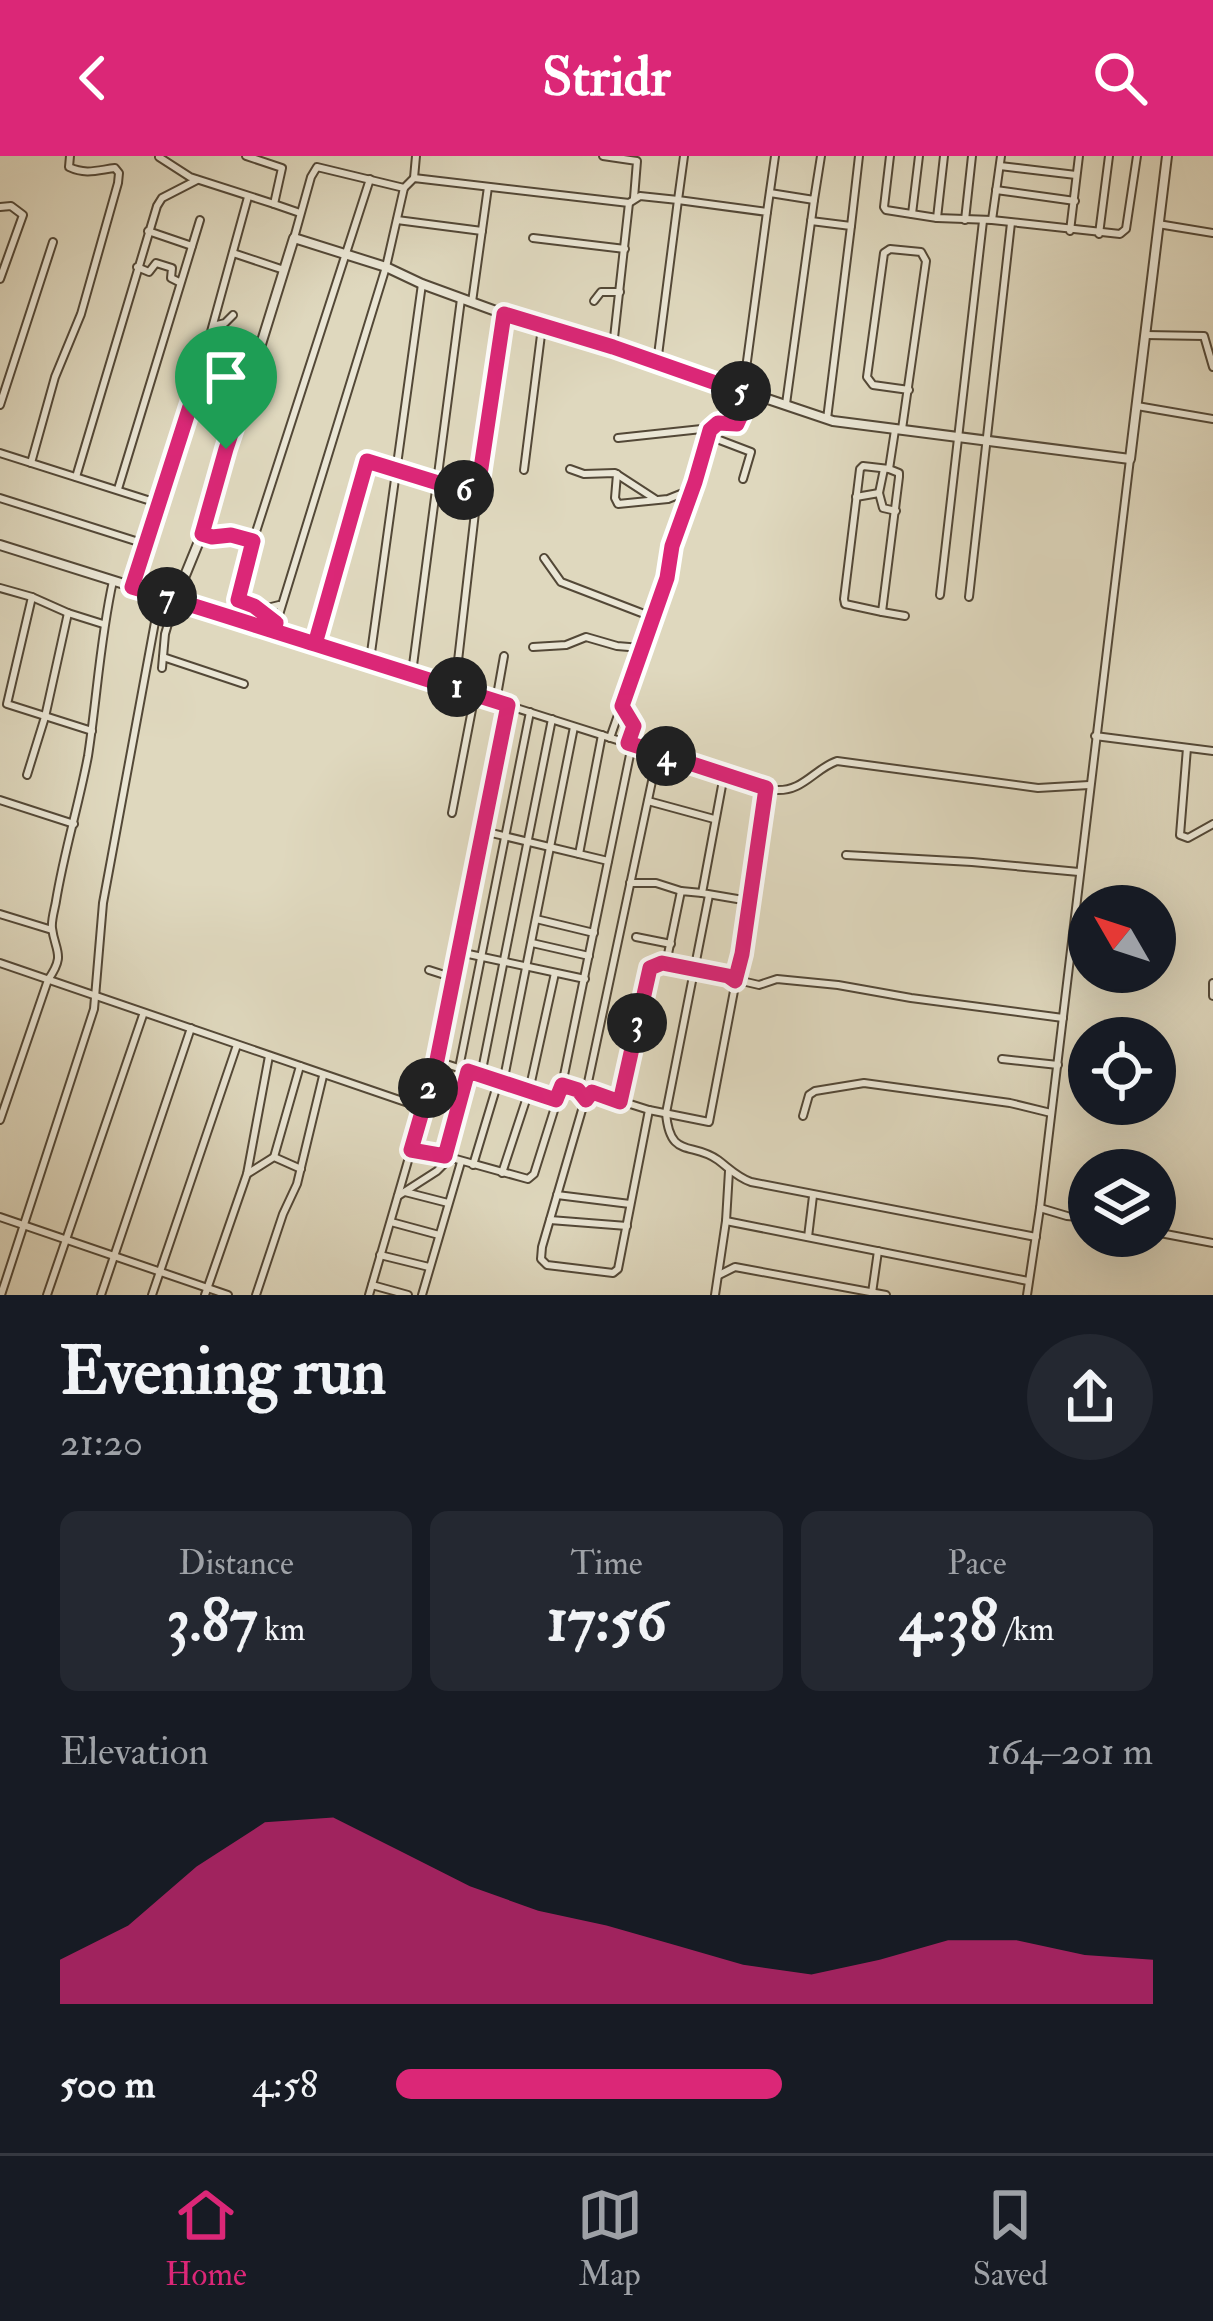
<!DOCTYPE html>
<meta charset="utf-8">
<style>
body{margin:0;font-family:"IM FELL Double Pica",serif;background:#242831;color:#f1f3f6;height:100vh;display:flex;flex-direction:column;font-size:45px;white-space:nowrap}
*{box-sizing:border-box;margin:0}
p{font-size:39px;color:#9ea1a6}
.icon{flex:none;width:66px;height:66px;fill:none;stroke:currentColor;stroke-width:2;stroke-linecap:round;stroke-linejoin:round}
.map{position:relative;height:1139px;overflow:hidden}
.drawer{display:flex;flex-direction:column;background:#171b24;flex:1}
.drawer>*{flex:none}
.needle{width:78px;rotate:309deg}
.controls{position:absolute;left:1068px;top:729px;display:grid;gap:24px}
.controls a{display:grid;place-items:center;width:108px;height:108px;border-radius:50%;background:#171b24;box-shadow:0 12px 48px #0002;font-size:60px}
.pin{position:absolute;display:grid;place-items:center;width:102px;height:102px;color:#fff;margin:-123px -51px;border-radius:50% 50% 50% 0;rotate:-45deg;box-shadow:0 0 12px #0007}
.pin .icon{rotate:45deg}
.km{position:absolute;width:60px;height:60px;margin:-30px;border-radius:50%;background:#222;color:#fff;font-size:33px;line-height:60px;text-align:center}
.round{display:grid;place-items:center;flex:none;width:126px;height:126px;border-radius:63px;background:#242831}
.overview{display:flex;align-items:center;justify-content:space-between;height:204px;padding:0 60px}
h1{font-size:66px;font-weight:700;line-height:90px}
.stats{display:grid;grid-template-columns:repeat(3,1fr);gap:18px;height:204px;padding:12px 60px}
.stats div{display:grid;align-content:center;border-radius:18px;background:#242831;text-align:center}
.stats b{font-size:60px;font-weight:700}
.stats small{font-size:33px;font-weight:400}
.stats p{font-size:33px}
.chart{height:336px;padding:24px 60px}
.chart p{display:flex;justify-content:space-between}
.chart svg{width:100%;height:216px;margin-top:12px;fill:#db2777;opacity:.7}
ul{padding:0 60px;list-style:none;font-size:39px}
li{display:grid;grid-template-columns:192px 144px 1fr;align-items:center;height:90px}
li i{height:30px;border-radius:15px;background:#db2777}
header{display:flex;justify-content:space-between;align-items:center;height:156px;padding:0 60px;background:#db2777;color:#fff;font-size:54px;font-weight:700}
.dock{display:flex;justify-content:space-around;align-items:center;height:168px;border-top:3px solid #363941;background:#171b24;font-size:33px;color:#9ea1a6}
.dock a{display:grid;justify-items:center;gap:6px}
.dock .on{color:#db2777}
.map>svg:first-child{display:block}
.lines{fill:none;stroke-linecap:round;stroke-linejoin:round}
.minor-casing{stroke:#534837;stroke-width:10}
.tertiary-casing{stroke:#534837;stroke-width:12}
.minor{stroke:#eae6d5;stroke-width:6}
.tertiary{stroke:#eae6d5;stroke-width:8}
.route-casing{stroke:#fff;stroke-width:24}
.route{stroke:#db2777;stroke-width:15}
</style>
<header><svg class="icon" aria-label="back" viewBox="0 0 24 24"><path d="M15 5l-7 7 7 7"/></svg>Stridr<svg class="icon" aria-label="search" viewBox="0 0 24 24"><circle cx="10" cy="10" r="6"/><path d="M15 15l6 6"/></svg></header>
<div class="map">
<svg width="1213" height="1139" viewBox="0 0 1213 1139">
<rect width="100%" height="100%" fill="#dfd8be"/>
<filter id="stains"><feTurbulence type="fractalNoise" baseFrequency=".00167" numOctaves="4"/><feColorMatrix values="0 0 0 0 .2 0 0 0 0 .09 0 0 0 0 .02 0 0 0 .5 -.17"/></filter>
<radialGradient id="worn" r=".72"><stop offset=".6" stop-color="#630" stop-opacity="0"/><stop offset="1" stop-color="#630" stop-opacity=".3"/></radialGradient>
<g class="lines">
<defs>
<g id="minor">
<path d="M246,0L282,12L274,48L300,57"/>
<path d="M603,0L637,5L634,42"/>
<path d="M684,0L678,44L767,56L743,235"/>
<path d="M890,0L884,51L886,54L937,62L992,64L1120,78L1126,73L1137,0"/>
<path d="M159,1L190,21L274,48"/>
<path d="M1000,10L1076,19"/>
<path d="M414,22L416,0"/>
<path d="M996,34L1075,45"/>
<path d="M770,37L814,44L821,0"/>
<path d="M0,51L11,50L23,59L0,123"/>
<path d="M767,56L775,0"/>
<path d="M912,58L919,0"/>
<path d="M937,62L944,0"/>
<path d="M397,64L482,75"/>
<path d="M965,64L972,0"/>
<path d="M992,64L1001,0"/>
<path d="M811,65L851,70L827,263"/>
<path d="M1158,68L1213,77"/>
<path d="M851,70L859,0"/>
<path d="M148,75L192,90"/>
<path d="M1070,75L1079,0"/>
<path d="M1099,78L1109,0"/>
<path d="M294,82L311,21L317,11L404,32L414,22L629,47L640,40L678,44L657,207"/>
<path d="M533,82L625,93"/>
<path d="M233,97L284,114"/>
<path d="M137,111L149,116L156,107L172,112L171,122L179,126"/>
<path d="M594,145L601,136H620"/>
<path d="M472,146L488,31"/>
<path d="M213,170L225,167L233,159"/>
<path d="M1146,179L1204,180L1213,211"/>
<path d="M234,180L261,187"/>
<path d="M613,191L629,47"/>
<path d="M193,241L239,254"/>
<path d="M786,248L814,44"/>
<path d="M0,249L53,86"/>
<path d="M1137,250L1213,263"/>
<path d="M902,273L926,105L921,96L890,93L884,97L867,221L873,229L909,234"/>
<path d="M618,282L711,272"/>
<path d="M0,297L157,347"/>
<path d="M31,307L55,221L81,158L118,27L119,17L115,12C98,14 86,19 69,11L70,0"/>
<path d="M570,313L584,318L615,317L655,343"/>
<path d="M889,313L863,310L860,313L844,443L845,448L882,456L899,321V317L889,313L895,274"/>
<path d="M524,314L542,171"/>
<path d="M617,318L615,342L618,348L668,343L693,333"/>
<path d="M76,321L157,50L162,42L197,24"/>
<path d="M743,323L751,296L709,280L711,272L719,267L737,269L750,239"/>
<path d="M118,333L200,64"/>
<path d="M879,337L884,313"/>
<path d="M856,341L879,337L883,352L896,355"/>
<path d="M0,342L145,388"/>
<path d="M202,378C220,382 232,378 251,385"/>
<path d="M544,402L561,426L652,461"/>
<path d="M132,431L193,241L248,41"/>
<path d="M0,432L32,441L68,457"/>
<path d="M940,439L983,65"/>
<path d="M32,441L7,548L92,575"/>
<path d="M969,441L1011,67"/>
<path d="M238,444L267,452L279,449"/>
<path d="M255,451L276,467"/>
<path d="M882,456L905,460"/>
<path d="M229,461L238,444L253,385L370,23"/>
<path d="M274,475L386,111L404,32"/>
<path d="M315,487L367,306L477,339"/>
<path d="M533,491L566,489L586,481L617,490L641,492"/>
<path d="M163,501L244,528"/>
<path d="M370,504L422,128"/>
<path d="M162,512L165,478L175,444L775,634C803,636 814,613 837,605L1038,632L1089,629"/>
<path d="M412,517L461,143"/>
<path d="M455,531L477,339L504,158"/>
<path d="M496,545L504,500"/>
<path d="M622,550L634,570L628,588"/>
<path d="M1095,580L1213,595"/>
<path d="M610,582L666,422L672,390L709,280"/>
<path d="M1187,592L1180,679L1188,682L1213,668"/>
<path d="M658,597L587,931L589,935L649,954L709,966L746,772L766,632"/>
<path d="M27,619L45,561L68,457L103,468"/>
<path d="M724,619L702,737L749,745"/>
<path d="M0,644L74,668"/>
<path d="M648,645L714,663"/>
<path d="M452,657L475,538"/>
<path d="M483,675L608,705"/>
<path d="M579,698L602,579"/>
<path d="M846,699L972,706L1079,716"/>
<path d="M630,727H656L681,735"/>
<path d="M709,739L666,957C670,1004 692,985 718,1004C730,1013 737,1021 751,1026L1036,1081"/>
<path d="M0,758L52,774"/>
<path d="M536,763L594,777"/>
<path d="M636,781L671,788"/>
<path d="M532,787L589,800"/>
<path d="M459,796L585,823"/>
<path d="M0,807L423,952"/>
<path d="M661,807L668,798L681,735L702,737"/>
<path d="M429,814L454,822"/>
<path d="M1213,827V840"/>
<path d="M1002,903L1058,909"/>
<path d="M437,905L556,944"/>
<path d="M459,912L530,556"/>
<path d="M481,919L552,563"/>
<path d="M503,927L574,571"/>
<path d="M562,929L577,934L586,944"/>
<path d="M592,936L584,947L542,1091L541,1103L547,1109L613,1117L618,1113L649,954"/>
<path d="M620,946L647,820L653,809H673L759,829L777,823L838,829L911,842L1063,862"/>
<path d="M803,960L809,939L815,935L864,927L1010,947L1051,957"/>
<path d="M0,964L48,824C66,798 55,796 52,772C51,764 55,752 56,745C64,696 79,648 88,600C97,542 100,483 113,425"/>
<path d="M411,994L445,1000L528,1023L534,1018L562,929L632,589"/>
<path d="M274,1001L300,910"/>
<path d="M473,1009L498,926"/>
<path d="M502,1017L529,935L555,817"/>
<path d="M247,1018L274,1001L301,1013"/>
<path d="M405,1036L448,1047"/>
<path d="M557,1039L630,1048"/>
<path d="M398,1040L437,1015L445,1007L468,915"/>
<path d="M1040,1052L1067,1060L1089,1062"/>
<path d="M0,1061L228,1139"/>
<path d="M550,1064L627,1070"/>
<path d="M726,1065L1028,1125"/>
<path d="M391,1066L439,1079"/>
<path d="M1155,1076L1213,1087"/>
<path d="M808,1081L813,1040"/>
<path d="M380,1099L429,1111"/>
<path d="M719,1119L735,1111L886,1139"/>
<path d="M372,1129L408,1139"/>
<path d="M872,1137L878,1095"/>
<path d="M1,1139L94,853L103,747L160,439"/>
<path d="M47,1139L143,859"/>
<path d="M101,1139L191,872"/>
<path d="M152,1139L237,889"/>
<path d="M205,1139L247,1018L269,900"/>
<path d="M256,1139L283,1058L297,1028L323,920"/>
<path d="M369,1139L437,905L508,549"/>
<path d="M422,1139L461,1006"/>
<path d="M715,1139L726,1065L729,1015"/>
<path d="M1027,1139L1040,1052L1130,303"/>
</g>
<path id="tertiary" d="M0,389L175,444L202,378L294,82L386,111L422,128L504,158L613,191L833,265L1130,303L1167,0"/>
</defs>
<use href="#minor" class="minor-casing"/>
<use href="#tertiary" class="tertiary-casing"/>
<use href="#minor" class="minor"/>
<use href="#tertiary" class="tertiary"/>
</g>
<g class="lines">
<defs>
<path id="route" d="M226,293L202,378L212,381L231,379L253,385L238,444L254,450L276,467L274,475L508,549L437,904L411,994L445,1000L468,915L556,944L562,929L578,934L586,944L592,936L620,946L650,812L662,807L728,820L735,825L742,798L766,632L628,587L634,570L622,550L667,422L672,390L695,326L710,274L718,267L737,268L750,239L613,191L504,158L477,339L367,305L315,488C254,469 193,449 132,431L193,241L239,254L226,293"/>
</defs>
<use href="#route" class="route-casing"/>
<use href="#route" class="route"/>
</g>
<rect width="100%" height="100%" filter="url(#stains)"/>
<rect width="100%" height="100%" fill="url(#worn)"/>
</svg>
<div class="controls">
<a><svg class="needle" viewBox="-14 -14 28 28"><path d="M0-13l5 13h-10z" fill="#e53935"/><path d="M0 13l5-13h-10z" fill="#9ea1a6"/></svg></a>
<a><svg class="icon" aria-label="locate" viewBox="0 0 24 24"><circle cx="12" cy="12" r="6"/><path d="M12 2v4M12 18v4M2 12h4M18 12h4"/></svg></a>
<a><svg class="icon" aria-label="layers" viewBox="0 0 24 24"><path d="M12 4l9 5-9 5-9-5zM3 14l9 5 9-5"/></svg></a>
</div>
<div class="pin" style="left:226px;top:293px;background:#1e9e55"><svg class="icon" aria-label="arrive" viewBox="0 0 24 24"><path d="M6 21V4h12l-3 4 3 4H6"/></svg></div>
<b class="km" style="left:457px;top:531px">1</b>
<b class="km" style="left:428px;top:932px">2</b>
<b class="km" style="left:637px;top:867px">3</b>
<b class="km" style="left:666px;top:600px">4</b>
<b class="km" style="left:741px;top:235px">5</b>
<b class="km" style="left:464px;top:334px">6</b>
<b class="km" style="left:167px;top:441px">7</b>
</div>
<section class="drawer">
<div class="overview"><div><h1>Evening run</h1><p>21:20</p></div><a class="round"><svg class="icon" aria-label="share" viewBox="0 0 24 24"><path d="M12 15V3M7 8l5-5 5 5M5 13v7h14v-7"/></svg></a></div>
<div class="stats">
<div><p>Distance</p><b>3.87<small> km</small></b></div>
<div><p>Time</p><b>17:56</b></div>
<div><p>Pace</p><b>4:38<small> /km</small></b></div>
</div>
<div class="chart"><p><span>Elevation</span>164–201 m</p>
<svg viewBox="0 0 160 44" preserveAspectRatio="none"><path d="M0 44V35L10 28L20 16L30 7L40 6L50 13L60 20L70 25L80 28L90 32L100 36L110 38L120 35L130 31L140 31L150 34L160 35V44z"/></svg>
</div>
<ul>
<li><b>500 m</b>4:58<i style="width:51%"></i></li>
</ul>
</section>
<nav class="dock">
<a class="on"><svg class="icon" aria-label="home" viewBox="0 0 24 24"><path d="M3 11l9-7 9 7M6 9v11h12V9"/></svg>Home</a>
<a><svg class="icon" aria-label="map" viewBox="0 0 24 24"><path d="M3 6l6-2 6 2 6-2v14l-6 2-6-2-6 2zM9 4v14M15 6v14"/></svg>Map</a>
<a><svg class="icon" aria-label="saved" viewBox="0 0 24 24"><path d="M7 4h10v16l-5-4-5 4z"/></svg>Saved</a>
</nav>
